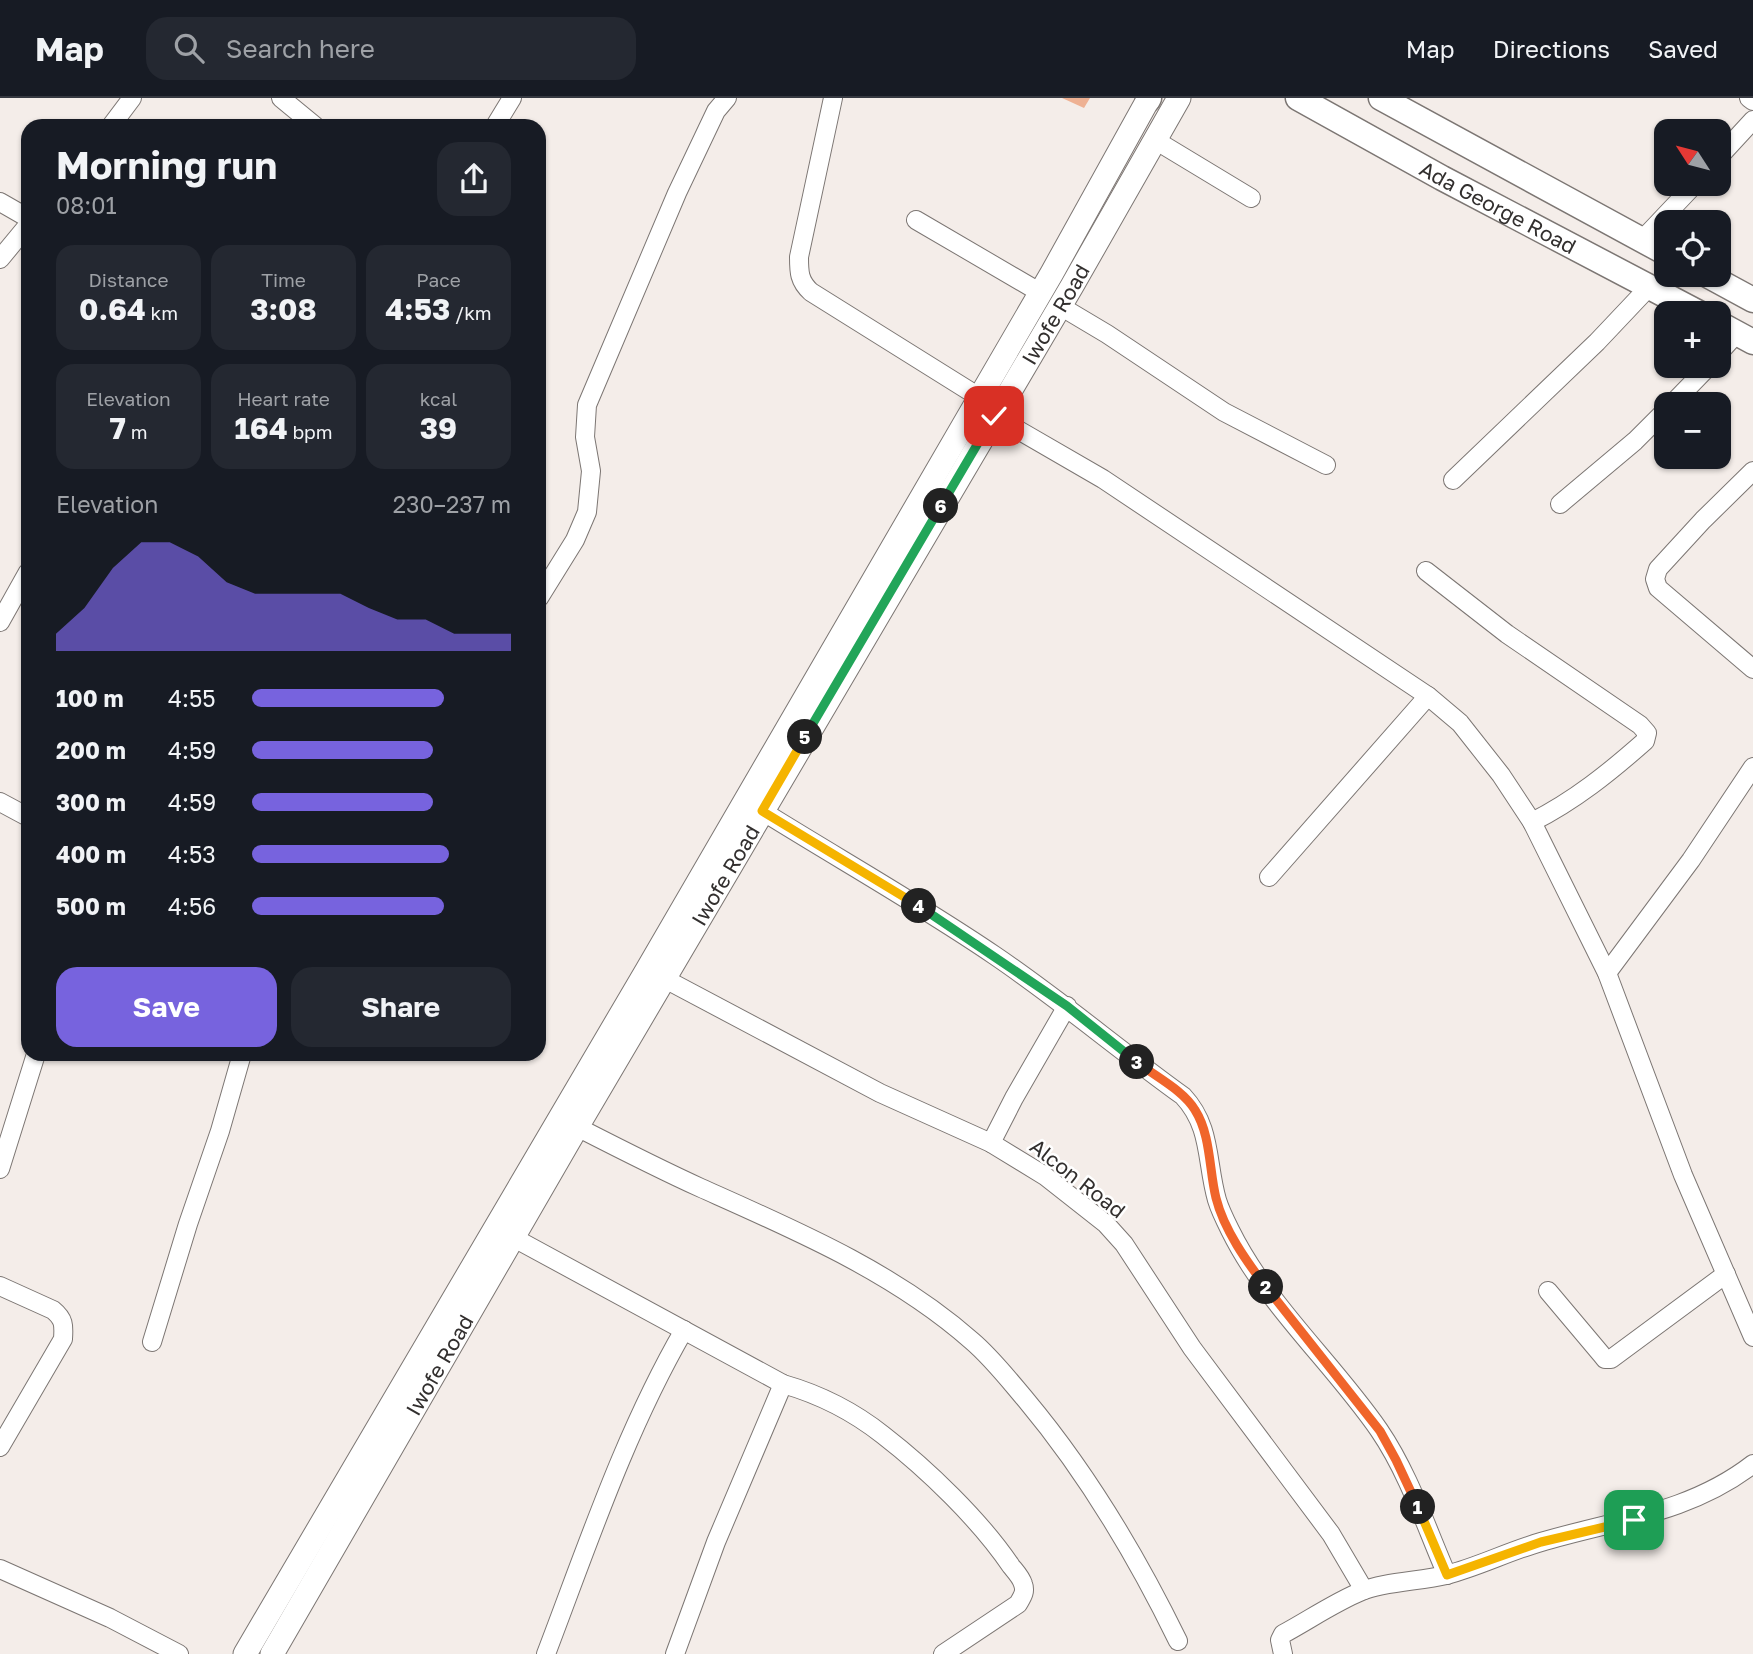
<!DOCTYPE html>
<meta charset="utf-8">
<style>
body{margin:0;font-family:"Golos Text",sans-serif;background:#242831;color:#f1f3f6;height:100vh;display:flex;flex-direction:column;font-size:26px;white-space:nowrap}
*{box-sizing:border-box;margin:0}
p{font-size:23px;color:#9ea1a6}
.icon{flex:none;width:38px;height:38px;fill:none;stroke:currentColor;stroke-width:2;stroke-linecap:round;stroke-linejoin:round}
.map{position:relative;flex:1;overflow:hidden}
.panel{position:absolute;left:21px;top:21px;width:525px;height:942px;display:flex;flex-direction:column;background:#171b24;border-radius:21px;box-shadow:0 2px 5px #0004}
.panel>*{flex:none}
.needle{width:46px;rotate:306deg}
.fabs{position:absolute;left:1654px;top:21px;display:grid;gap:14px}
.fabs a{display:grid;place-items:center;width:77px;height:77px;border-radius:14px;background:#171b24;box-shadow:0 2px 5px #0004;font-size:35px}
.pin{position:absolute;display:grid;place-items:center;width:60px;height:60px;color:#fff;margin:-30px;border-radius:14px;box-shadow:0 4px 10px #0006}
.km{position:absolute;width:35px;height:35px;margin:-18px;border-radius:50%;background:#222;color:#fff;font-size:19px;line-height:35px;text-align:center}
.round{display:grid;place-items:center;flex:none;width:74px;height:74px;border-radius:21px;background:#242831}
.summary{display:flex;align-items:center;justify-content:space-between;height:119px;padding:0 35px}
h1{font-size:38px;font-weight:700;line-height:52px}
.metrics{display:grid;grid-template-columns:repeat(3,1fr);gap:10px;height:119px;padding:7px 35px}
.metrics div{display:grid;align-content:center;border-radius:18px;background:#242831;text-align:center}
.metrics b{font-size:30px;font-weight:700}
.metrics small{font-size:19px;font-weight:400}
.metrics p{font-size:19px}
.chart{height:196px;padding:14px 35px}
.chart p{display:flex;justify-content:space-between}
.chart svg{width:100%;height:126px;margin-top:7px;fill:#7763de;opacity:.7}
.cta{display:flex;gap:14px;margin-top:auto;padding:14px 35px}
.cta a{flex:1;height:80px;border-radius:21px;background:#7763de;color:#fff;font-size:28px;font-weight:700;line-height:80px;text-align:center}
.cta a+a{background:#242831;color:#f1f3f6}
ul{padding:0 35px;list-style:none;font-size:23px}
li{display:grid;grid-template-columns:112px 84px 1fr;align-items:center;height:52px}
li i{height:18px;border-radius:9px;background:#7763de}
header{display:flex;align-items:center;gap:42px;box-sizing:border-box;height:98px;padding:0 35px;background:#171b24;border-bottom:2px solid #363941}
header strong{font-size:33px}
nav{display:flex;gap:38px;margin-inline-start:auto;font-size:24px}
.search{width:490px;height:63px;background:#242831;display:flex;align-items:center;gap:18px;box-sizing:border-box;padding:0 24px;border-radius:21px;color:#9ea1a6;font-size:26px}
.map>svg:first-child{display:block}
.building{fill:#eeb193}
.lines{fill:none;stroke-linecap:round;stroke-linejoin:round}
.minor-casing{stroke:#7c7673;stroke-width:20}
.tertiary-casing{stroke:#7c7673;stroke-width:25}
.secondary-casing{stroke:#7c7673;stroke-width:27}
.minor{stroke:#fff;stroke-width:18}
.tertiary{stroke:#fff;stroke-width:23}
.secondary{stroke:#fff;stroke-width:24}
.split-1-casing{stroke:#fff;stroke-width:14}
.split-2-casing{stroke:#fff;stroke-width:14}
.split-3-casing{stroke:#fff;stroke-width:14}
.split-4-casing{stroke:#fff;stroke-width:14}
.split-5-casing{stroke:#fff;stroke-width:14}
.split-6-casing{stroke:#fff;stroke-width:14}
.split-7-casing{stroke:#fff;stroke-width:14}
.split-1{stroke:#f5b400;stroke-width:9}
.split-2{stroke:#f0652b;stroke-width:9}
.split-3{stroke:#f0652b;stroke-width:9}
.split-4{stroke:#22a559;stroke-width:9}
.split-5{stroke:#f5b400;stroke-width:9}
.split-6{stroke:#22a559;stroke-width:9}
.split-7{stroke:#22a559;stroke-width:9}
.labels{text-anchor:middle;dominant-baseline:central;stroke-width:5;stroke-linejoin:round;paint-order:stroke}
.street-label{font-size:21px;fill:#322f2e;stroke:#fff}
</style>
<header>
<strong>Map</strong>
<div class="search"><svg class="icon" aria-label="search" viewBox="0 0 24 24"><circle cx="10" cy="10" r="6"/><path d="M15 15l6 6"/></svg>Search here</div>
<nav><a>Map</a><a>Directions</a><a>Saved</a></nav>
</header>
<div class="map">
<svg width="1753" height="1556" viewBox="0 0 1753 1556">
<rect width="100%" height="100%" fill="#f4ede9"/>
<path class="building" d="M1062,0H1090L1084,10Z"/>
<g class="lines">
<defs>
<g id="minor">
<path d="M281,0L315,28"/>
<path d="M833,0L799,159C799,174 799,183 811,194L979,299"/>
<path d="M1749,0L1753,3"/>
<path d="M111,28L132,0"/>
<path d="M495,28L512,0"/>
<path d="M1155,42L1251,100"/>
<path d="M1718,60L1753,22"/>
<path d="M0,104L28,120"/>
<path d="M916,122L1041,195"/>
<path d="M1642,142L1695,86"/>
<path d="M0,161L28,127"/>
<path d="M1060,208L1107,236L1224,314L1326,367"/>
<path d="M1718,256L1737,235"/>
<path d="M1672,306L1709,268"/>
<path d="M994,318L1103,381L1428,598L1460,625L1501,677L1532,724L1607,875L1683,1077L1753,1239"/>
<path d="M1753,373L1703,422L1658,471L1655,481L1658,490L1753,571"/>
<path d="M1453,382L1597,244L1649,189"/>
<path d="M1560,406L1635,343L1666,312"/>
<path d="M1426,473L1507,536L1640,627L1647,635L1645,643C1610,674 1574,703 1532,724"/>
<path d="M539,500L575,442L587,414L591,373L585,339L587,307L677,95L716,13L727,0"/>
<path d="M0,524L28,474"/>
<path d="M0,704L28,719"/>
<path d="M762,713C839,761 919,806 994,857C1059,901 1119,952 1183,998C1212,1029 1206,1064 1217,1102C1220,1112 1225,1122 1230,1132C1267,1207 1332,1264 1379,1332C1409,1376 1426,1429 1447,1477"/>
<path d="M1269,779L1428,598"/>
<path d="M1607,875L1691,762L1753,669"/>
<path d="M665,881L880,995L991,1045L1045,1078L1106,1126L1124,1146L1192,1250L1331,1436L1364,1492"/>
<path d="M577,1029C618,1050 659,1071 701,1090C795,1132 894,1174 972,1243C992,1260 1009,1282 1026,1302C1087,1375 1136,1457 1178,1543"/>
<path d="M991,1045L1014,1000L1067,908"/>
<path d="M0,1071L36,956"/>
<path d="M514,1140L783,1286C818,1296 854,1314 883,1337C927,1371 980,1422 1011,1468C1015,1473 1021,1479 1023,1486C1026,1494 1022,1499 1018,1506L943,1556"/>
<path d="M0,1188L53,1212C64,1221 64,1227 63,1241L0,1349"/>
<path d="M1548,1193L1601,1256L1605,1261H1611L1726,1176"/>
<path d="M152,1244L188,1126L220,1033L242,956"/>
<path d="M0,1471L110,1520L179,1556"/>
<path d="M546,1556C588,1446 625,1334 684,1232"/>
<path d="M675,1556L716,1444L783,1286"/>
<path d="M1283,1556L1280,1542L1283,1536C1309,1522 1335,1504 1362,1493C1383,1484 1422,1483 1446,1477C1478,1469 1509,1453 1541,1444C1615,1422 1690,1415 1753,1366"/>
</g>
<g id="tertiary">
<path d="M245,1556L647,872L1052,175L1149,0"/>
<path id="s1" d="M272,1556L577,1029L1072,188L1179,0"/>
</g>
<g id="secondary">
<path id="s2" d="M1298,0L1442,80L1699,215"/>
<path d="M1381,0L1666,155"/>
<path d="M1148,2L1149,0"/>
<path d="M1707,177L1753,202"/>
<path d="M1718,225L1753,244"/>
</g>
</defs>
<use href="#minor" class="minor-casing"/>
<use href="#tertiary" class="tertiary-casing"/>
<use href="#secondary" class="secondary-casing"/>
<use href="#minor" class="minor"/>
<use href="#tertiary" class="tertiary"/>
<use href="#secondary" class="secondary"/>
</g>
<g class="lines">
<defs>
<path id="split-1" d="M1418,1409L1447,1477L1541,1444L1634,1422"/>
<path id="split-2" d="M1266,1189L1380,1333L1396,1362L1418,1409"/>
<path id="split-3" d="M1137,964C1156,979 1183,992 1195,1012C1211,1037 1209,1072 1216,1100C1224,1132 1247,1164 1266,1189"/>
<path id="split-4" d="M919,808L1067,908L1137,964"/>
<path id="split-5" d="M805,639L762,713L919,808"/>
<path id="split-6" d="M805,639L941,408"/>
<path id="split-7" d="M941,408L994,318"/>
</defs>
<use href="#split-1" class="split-1-casing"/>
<use href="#split-2" class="split-2-casing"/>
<use href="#split-3" class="split-3-casing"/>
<use href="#split-4" class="split-4-casing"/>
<use href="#split-5" class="split-5-casing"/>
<use href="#split-6" class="split-6-casing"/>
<use href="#split-7" class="split-7-casing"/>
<use href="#split-1" class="split-1"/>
<use href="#split-2" class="split-2"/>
<use href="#split-3" class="split-3"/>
<use href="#split-4" class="split-4"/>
<use href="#split-5" class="split-5"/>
<use href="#split-6" class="split-6"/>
<use href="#split-7" class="split-7"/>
</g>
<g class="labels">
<g class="street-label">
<text stroke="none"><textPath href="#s2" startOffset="228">Ada George Road</textPath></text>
<text stroke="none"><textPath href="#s1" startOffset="1552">Iwofe Road</textPath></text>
<text stroke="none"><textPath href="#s1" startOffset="901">Iwofe Road</textPath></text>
<text transform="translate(1078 1080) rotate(38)">Alcon Road</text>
<text stroke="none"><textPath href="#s1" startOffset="334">Iwofe Road</textPath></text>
</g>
</g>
</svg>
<div class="fabs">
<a><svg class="needle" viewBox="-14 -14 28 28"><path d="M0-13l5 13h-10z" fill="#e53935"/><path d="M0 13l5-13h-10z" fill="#9ea1a6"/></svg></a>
<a><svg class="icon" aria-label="locate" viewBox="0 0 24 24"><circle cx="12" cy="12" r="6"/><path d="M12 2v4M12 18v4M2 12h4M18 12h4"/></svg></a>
<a>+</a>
<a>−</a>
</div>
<div class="pin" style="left:1634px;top:1422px;background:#1e9e55"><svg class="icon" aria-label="arrive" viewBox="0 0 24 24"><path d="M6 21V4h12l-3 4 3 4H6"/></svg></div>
<div class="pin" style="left:994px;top:318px;background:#d93025"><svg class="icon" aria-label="check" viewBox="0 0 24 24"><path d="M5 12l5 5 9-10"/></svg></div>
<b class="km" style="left:1418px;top:1409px">1</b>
<b class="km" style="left:1266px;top:1189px">2</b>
<b class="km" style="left:1137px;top:964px">3</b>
<b class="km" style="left:919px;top:808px">4</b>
<b class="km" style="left:805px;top:639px">5</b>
<b class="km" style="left:941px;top:408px">6</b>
<section class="panel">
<div class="summary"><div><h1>Morning run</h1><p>08:01</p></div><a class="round"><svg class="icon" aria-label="share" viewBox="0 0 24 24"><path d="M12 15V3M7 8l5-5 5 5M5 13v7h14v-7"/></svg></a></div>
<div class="metrics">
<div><p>Distance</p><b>0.64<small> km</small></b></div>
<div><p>Time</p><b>3:08</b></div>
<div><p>Pace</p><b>4:53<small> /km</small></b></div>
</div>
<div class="metrics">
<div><p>Elevation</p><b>7<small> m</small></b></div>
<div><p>Heart rate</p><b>164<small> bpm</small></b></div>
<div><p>kcal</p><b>39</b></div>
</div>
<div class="chart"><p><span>Elevation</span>230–237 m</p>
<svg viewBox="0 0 160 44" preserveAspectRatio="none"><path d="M0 44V38L10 29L20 15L30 6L40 6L50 11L60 20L70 24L80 24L90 24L100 24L110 29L120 33L130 33L140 38L150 38L160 38V44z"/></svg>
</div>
<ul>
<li><b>100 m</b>4:55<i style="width:74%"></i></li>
<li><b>200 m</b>4:59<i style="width:70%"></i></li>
<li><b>300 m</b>4:59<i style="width:70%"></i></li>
<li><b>400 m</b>4:53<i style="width:76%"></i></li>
<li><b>500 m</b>4:56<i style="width:74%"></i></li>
</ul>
<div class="cta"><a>Save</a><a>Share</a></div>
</section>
</div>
